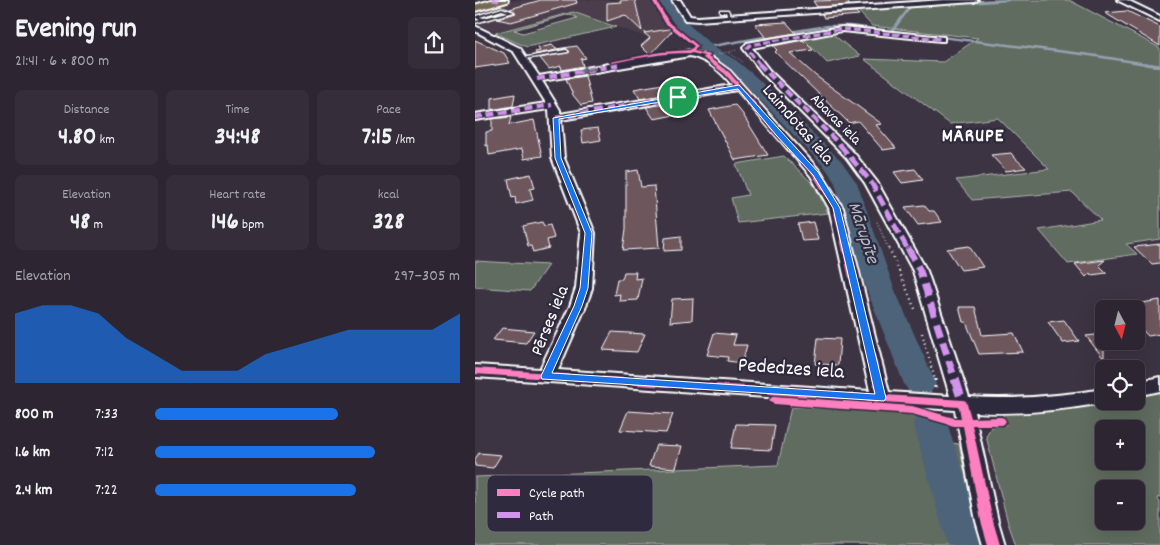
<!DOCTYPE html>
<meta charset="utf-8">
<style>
body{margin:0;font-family:Dekko,sans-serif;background:#352e3a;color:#f1f3f6;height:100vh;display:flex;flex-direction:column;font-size:19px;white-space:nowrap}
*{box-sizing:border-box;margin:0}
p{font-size:16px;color:#a7a5ac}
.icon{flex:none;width:28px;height:28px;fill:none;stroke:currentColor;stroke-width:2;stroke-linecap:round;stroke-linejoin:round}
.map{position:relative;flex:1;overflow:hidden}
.details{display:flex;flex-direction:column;background:#2d2632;width:475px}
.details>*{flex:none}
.needle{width:32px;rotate:173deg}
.controls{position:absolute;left:620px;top:300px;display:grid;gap:10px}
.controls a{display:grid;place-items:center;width:50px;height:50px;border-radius:8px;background:#2d2632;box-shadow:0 5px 20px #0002,0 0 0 1px #48434d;font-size:25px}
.pin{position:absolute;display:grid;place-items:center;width:42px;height:42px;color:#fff;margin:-21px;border:2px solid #fff;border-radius:50%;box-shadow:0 1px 5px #0007}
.round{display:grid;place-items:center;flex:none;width:52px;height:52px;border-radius:8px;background:#352e3a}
.summary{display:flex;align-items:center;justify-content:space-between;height:85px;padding:0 15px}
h1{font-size:28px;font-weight:700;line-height:38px}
.metrics{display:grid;grid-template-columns:repeat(3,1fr);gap:8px;height:85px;padding:5px 15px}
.metrics div{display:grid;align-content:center;border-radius:8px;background:#352e3a;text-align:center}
.metrics b{font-size:25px;font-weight:700}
.metrics small{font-size:14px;font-weight:400}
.metrics p{font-size:14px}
.chart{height:140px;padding:10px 15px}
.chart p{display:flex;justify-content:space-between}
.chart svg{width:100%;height:90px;margin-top:5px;fill:#1a73e8;opacity:.7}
ul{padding:0 15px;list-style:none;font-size:16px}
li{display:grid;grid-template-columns:80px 60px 1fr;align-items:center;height:38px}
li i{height:12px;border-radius:6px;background:#1a73e8}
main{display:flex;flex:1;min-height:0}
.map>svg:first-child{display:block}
.built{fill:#4b3e4b}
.green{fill:#606c61;stroke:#b0b6b0;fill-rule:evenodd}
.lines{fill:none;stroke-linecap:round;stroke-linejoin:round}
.stream-far1{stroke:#95a1af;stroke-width:2.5}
.stream{stroke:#95a1af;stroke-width:3}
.river{fill:#4e637a;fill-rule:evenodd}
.building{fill:#6e575d;stroke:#fff}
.service-casing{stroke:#fff;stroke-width:3}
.minor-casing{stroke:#fff;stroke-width:4}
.primary-casing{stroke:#fff;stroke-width:4}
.path-far3{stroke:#fff;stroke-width:1;stroke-dasharray:0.5 2;stroke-linecap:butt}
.path-far2{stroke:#fff;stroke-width:2;stroke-dasharray:0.5 2.5;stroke-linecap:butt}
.path-far1{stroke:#fff;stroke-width:2.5;stroke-dasharray:1 4;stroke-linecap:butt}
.path{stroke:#fff;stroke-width:3;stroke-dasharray:2 5;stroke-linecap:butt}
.service{fill:#2f2a3d;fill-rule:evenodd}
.minor{fill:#2f2a3d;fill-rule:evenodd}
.primary{fill:#756a55;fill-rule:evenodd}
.quiet-far4{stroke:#d193ec;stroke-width:3;stroke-dasharray:7 3;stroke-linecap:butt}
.quiet-far3{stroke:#d193ec;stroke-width:4.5;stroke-dasharray:8 4.5;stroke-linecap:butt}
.quiet-far2{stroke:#d193ec;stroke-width:5;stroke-dasharray:11 5;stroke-linecap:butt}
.quiet-far1{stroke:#d193ec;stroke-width:7;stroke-dasharray:13 7;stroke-linecap:butt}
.quiet{stroke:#d193ec;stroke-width:9;stroke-dasharray:17 9;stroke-linecap:butt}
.cycleway-casing{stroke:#2f2a3d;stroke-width:3}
.cycleway{fill:#ff80c0;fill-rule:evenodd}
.oneway{stroke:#6d6a77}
.route{fill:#1a73e8;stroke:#fff;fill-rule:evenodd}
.labels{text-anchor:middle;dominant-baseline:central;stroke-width:4.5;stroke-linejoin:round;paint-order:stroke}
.far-street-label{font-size:15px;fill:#fff;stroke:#2f2a3d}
.street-label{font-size:18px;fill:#fff;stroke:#2f2a3d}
.far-district-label{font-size:19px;font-weight:bold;letter-spacing:1px;fill:#fff;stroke:#2f2a3d}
.water-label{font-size:19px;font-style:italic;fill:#afb9c3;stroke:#2f2a3d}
.near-street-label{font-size:21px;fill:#fff;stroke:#2f2a3d}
.key{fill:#2f2a3d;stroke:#6d6a77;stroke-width:1}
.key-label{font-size:14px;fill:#fff}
</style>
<main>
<section class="details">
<div class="summary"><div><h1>Evening run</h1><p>21:41 · 6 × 800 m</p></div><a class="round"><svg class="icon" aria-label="share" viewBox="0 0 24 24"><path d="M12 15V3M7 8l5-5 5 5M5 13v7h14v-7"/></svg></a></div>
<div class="metrics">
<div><p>Distance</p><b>4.80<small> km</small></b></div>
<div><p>Time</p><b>34:48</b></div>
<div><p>Pace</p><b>7:15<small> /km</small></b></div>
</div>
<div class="metrics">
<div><p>Elevation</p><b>48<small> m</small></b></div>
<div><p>Heart rate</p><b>146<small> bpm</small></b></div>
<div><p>kcal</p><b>328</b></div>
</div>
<div class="chart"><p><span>Elevation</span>297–305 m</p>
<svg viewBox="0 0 160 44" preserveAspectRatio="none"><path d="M0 44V10L10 6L20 6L30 10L40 22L50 30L60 38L70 38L80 38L90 30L100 26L110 22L120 18L130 18L140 18L150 18L160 10V44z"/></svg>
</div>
<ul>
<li><b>800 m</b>7:33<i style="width:60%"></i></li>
<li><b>1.6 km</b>7:12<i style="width:72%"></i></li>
<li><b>2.4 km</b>7:22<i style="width:66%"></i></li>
</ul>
</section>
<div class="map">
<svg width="685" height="545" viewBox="0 0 685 545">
<rect width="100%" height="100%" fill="#3c3343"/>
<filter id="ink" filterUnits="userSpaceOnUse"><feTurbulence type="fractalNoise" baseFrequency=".02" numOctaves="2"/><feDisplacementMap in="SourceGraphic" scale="10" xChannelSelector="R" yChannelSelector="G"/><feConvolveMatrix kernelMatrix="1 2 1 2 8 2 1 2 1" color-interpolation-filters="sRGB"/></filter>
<g filter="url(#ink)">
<path class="built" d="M43,0H177L188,23L199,31L171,37L98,12L20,33L0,23V12Z"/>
<g class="green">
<path d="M512,0H594L685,48V239L651,244L662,254L593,264L564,230L626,220L597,192L497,200L481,180L574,169L523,118L475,124L389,59L468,62L503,38L397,26L383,11Z"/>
<path d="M98,12L141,27L52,47L20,33ZM95,14L102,18L48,33L39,30Z"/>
<path d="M355,32L385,56L352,63L327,37Z"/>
<path d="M309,156L340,186L353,213L263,223L256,198L273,195L261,164Z"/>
<path d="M0,261L73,265L55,291L0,287Z"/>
<path d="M685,391V497L682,498L685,502V545H541L533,523L511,436L516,427L531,425L527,412L569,411L637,401H661V396ZM629,429H661V461H629ZM629,489H661V521H629Z"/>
<path d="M316,407L420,412L463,420L469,442L484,444L505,545H0V477L303,465Z"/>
</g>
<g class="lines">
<g class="stream-far1">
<path d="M417,31L435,7L533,0"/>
<path d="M315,32L352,26H375L615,55L678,65"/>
<path d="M232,47L295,36"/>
</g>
<path class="stream" d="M670,64L685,66"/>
<g class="river">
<path d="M183,0H195L213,24L240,48L262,61L281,77L367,162L382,183L419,288L461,384L456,392L445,396L434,392L429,384L391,288L360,183L352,170L269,83L250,67L230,54L203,30Z"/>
<path d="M455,410L467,414L472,423L512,545H472L438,423L443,414Z"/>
</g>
</g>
<g class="building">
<path d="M66,0H101L102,3L36,22L22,19L41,13L35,9Z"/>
<path d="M145,0H160L167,31L150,15L132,21V3L146,2Z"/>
<path d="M370,0L375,5L342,7L338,1Z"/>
<path d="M652,11L685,27V46L630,13Z"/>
<path d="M381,12L384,15L349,18L347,14Z"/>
<path d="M311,22L321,33L291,38L280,24Z"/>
<path d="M200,28L175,55L166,46L175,38L169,33Z"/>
<path d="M0,40L29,53L35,63L0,68Z"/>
<path d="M328,40L338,50L315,53L341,76L407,124L401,125L421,148L408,150L383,121L374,123L300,52L302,50L298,46Z"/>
<path d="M77,45L81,49L102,46L111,58L106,59L108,66L87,70L86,66L74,69L65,58L95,52L91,48L61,54L60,52L65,51L63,48Z"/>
<path d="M110,76L117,103L106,105L98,95L91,79Z"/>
<path d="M188,84L195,94L165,99L159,89Z"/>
<path d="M40,94L38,106L17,110V98Z"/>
<path d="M202,102L210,113L179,119L171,107Z"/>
<path d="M260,105L267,113L293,155L260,160L234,110Z"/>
<path d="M36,117L34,125L59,120L67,156L49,159L47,149L14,155L13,145L11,146V132L17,131V119Z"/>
<path d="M123,128L126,140L108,143L106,130Z"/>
<path d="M536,153L539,157L551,168L531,171L516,155Z"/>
<path d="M440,169L448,180L427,183L419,172Z"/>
<path d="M163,170L166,187L179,186L184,248L148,250L151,229V172Z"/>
<path d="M56,174L60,188L55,189L58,200L41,204L40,197L37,198L33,179Z"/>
<path d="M449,205L454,211H459L467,222L443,225L430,207Z"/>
<path d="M67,222L69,226L75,225L79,238L72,240L74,248L58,252L56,246H53L48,226Z"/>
<path d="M338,222L343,240L327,241L323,224Z"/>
<path d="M206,236V250L189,251L190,238Z"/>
<path d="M685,244V263L677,264L659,247Z"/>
<path d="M494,246L508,267L486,270L472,249Z"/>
<path d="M630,260L624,265L632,273L616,275L615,273L611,277L600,264Z"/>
<path d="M149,272H161L160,279L167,278L163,300L144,301L145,294L139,295L142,279H147Z"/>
<path d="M218,298L217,320L195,322L197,299Z"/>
<path d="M685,300V334L673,336L661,323V304Z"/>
<path d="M484,307H500L507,335L539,333L548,352L504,354L491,322H488Z"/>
<path d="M589,320L604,341L588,343L573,322Z"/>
<path d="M27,328L59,331L51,343L18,340Z"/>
<path d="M137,332L170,334L162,352L128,350Z"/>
<path d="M239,333L261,335L258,345H272L267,363L252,361L253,357L232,355Z"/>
<path d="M629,334V359L611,336Z"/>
<path d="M343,338L365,339L363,365L340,364Z"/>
<path d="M153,411L198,414L191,433L145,430Z"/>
<path d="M261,424L300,425L296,450L256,448Z"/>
<path d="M181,445L207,446L201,468L174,466Z"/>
<path d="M4,453L26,455L18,468L0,466V459Z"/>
</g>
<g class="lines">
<defs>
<g id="service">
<path d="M27,8L39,12L0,23V21L5,20L1,18V16ZM27,10L33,12L9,18L5,17Z"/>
<path d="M245,10H253L256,17L253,18L251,12H245Z"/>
<path d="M91,50L93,51V52L49,59L47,58Z"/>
</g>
<g id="minor">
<path d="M197,0H205L215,16L223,17L468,0H503L499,2L223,21L210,20Z"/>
<path d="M642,0H652L685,16V21Z"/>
<path d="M0,26L45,48L64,76L215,50L233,55L255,71L345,171L368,208L414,392L475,396L438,271L390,183L371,157L288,74L268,48L272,43L283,41L367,27L469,37V41H466L367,31L277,48L294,70L379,153L402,182L452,271L494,397C540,400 584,396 629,389V401H634L629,403C586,410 543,415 499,412L523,521L530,545H508L501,521L480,410L0,377V365L65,369L95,306L101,288L106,233L77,158L74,109L0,120V114L71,103L39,52L0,31ZM215,56C232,60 246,71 257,85L85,114V110L67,81ZM262,90L336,176L354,208L395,391L83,370L111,306L117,288L120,233L89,158L86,120Z"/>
<path d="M685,377V391L661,396V382Z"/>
</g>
<path id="primary" d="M16,0H33L32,2L0,11V5Z"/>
</defs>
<use href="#service" class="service-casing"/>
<use href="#minor" class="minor-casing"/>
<use href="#primary" class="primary-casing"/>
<g class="path-far3">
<path d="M179,0L191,22L218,43"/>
<path d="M253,52L268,62"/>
<path d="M243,54L262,50"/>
</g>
<path class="path-far2" d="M402,222L414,250"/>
<g class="path-far1">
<path d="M414,248L441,311"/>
<path d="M447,333L460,380"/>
</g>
<path class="path" d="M460,379V388"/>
<use href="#service" class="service"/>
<use href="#minor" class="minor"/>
<use href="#primary" class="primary"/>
<g class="quiet-far4">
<path d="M17,0L24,1"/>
<path d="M285,65L272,48L275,45L367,29L466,39"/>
</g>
<g class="quiet-far3">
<path d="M284,64L366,146"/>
<path d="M62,79L143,65"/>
<path d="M0,117L77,105"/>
<path d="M81,118L264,87"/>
</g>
<path class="quiet-far2" d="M365,145L396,182L433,250"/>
<path class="quiet-far1" d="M433,248L445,271L480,380"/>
<path class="quiet" d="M480,379L488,404"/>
<defs>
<path id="cycleway" d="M177,0H181L193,21L222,45L223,46L219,51L235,55V56L233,57L254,72L305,132L343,173L364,208L410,395L488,400L491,401L496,418L526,417L529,418L531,421L529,424L526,425H497L518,521L525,545H513L506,521L488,426H479L437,414L299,404L296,402L294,400L296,398L299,396L437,406L479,418H486L484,407L0,374V368L401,395L358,208L338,175L301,134L250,74L228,58L229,56L217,53L215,54L213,53C187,53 162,58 137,63L135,62L186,52L215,50L219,46L190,23Z"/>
</defs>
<use href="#cycleway" class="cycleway-casing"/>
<use href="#cycleway" class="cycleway"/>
</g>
<defs><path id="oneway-shaft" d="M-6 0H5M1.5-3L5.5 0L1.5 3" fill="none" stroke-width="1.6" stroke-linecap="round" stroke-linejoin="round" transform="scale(1.25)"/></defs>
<use class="oneway" href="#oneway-shaft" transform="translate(113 70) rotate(170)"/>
</g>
<path class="route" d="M264,85L343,172L365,208L411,398L409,401L67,379L66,376L99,306L105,288L110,233L80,158L78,118ZM263,89L301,135L338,175L358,208L400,394L77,373L107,306L113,288L117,233L86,158L84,119Z"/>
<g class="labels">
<g class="far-street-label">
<text transform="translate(360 120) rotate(45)">Abavas iela</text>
</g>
<g class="street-label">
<text transform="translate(322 125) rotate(49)">Laimdotas iela</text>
<text transform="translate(76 321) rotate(-68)">Pērses iela</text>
</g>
<g class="far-district-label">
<text x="498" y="137">MĀRUPE</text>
</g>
<g class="water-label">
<text transform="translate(387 233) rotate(72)">Mārupīte</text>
</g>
<g class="near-street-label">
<text transform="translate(316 370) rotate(4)">Pededzes iela</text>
</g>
</g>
<rect x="12" y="475" width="166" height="57" rx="8" class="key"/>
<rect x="22" y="489" width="23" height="7" fill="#ff80c0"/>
<rect x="22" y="512" width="23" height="6" fill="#d193ec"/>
<g class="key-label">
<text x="54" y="497">Cycle path</text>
<text x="54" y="520">Path</text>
</g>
</svg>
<div class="controls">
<a><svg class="needle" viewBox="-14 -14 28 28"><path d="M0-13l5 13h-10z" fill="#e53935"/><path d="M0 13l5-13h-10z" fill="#a7a5ac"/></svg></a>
<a><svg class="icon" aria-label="locate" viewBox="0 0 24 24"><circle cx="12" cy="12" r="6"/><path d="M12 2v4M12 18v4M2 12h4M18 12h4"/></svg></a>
<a>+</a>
<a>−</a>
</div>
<div class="pin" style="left:203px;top:97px;background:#1e9e55"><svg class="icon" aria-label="arrive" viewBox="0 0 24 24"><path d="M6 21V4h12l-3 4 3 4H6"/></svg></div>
</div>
</main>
